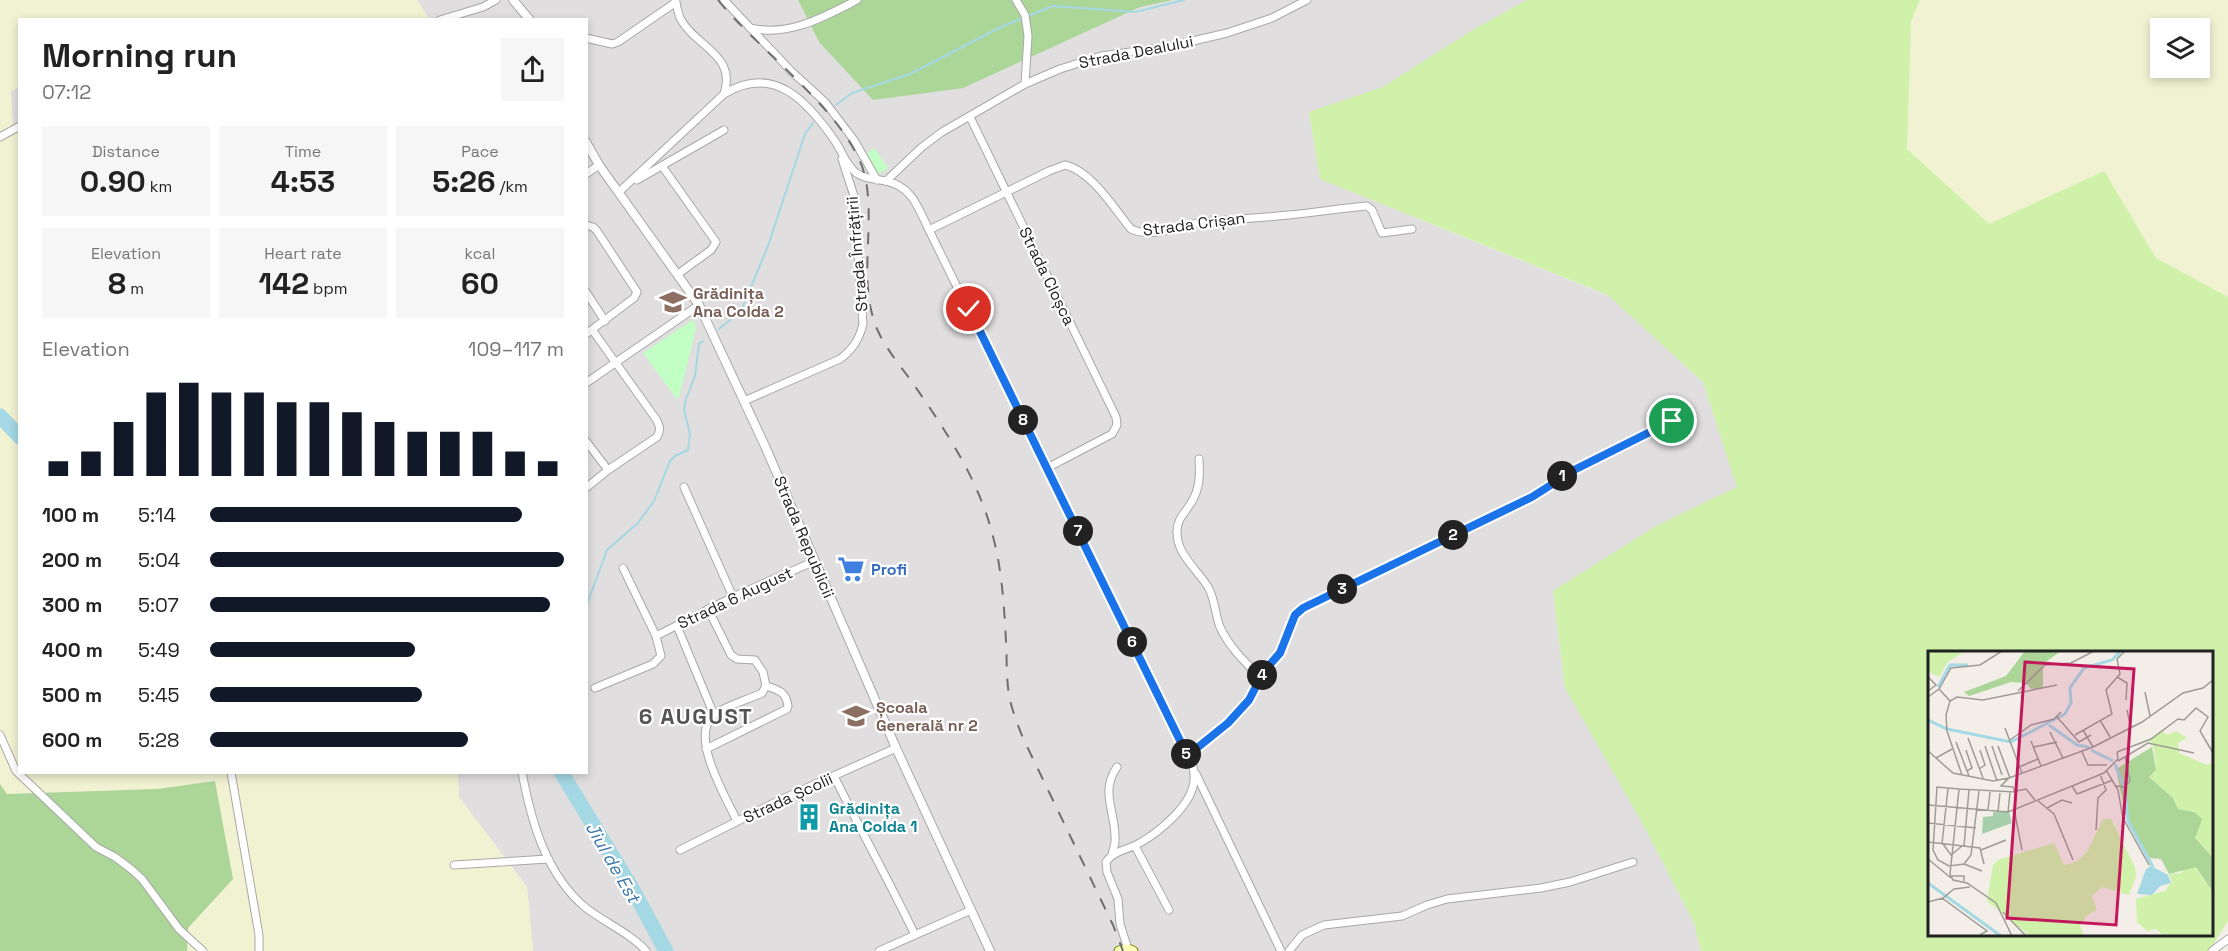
<!DOCTYPE html>
<meta charset="utf-8">
<style>
body{margin:0;font-family:"Space Grotesk",sans-serif;background:#f6f6f6;color:#222;height:100vh;display:flex;flex-direction:column;font-size:22px;white-space:nowrap}
*{box-sizing:border-box;margin:0}
p{font-size:20px;color:#767676}
.icon{flex:none;width:33px;height:33px;fill:none;stroke:currentColor;stroke-width:2;stroke-linecap:round;stroke-linejoin:round}
.map{position:relative;flex:1;overflow:hidden}
.details{position:absolute;left:18px;top:18px;width:570px;height:756px;display:flex;flex-direction:column;background:#fff;border-radius:0px;box-shadow:0 3px 9px #0003}
.details>*{flex:none}
.fabs{position:absolute;left:2150px;top:18px;display:grid;gap:12px}
.fabs a{display:grid;place-items:center;width:60px;height:60px;border-radius:0px;background:#fff;box-shadow:0 3px 9px #0003;font-size:30px}
.pin{position:absolute;display:grid;place-items:center;width:51px;height:51px;color:#fff;margin:-26px;border:3px solid #fff;border-radius:50%;box-shadow:0 2px 6px #0007}
.km{position:absolute;width:30px;height:30px;margin:-15px;border-radius:50%;background:#222;color:#fff;font-size:16px;line-height:30px;text-align:center}
.round{display:grid;place-items:center;flex:none;width:63px;height:63px;border-radius:0px;background:#f6f6f6}
.headline{display:flex;align-items:center;justify-content:space-between;height:102px;padding:0 24px}
h1{font-size:33px;font-weight:600;line-height:45px}
.metrics{display:grid;grid-template-columns:repeat(3,1fr);gap:9px;height:102px;padding:6px 24px}
.metrics div{display:grid;align-content:center;border-radius:0px;background:#f6f6f6;text-align:center}
.metrics b{font-size:30px;font-weight:600}
.metrics small{font-size:16px;font-weight:400}
.metrics p{font-size:16px}
.chart{height:168px;padding:12px 24px}
.chart p{display:flex;justify-content:space-between}
.chart svg{width:100%;height:108px;margin-top:6px;stroke:#111827;stroke-width:6}
ul{padding:0 24px;list-style:none;font-size:20px}
li{display:grid;grid-template-columns:96px 72px 1fr;align-items:center;height:45px}
li i{height:15px;border-radius:8px;background:#111827}
.map>svg:first-child{display:block}
.residential{fill:#e0dede}
.farmland{fill:#f1f2d2;fill-rule:evenodd}
.grass{fill:#cff1a9;fill-rule:evenodd}
.forest{fill:#acd698}
.park{fill:#c2ffc5}
.lines{fill:none;stroke-linecap:round;stroke-linejoin:round}
.stream{stroke:#a4d8e4;stroke-width:2}
.river{stroke:#a4d8e4;stroke-width:15}
.minor-casing{stroke:#a8a8a8;stroke-width:9}
.tertiary-casing{stroke:#a8a8a8;stroke-width:10}
.secondary-casing{stroke:#778100;stroke-width:11}
.minor{stroke:#fff;stroke-width:7}
.tertiary{stroke:#fff;stroke-width:8}
.secondary{stroke:#feffb9;stroke-width:9}
.rail{stroke:#6f6f6f;stroke-width:2;stroke-dasharray:12 12;stroke-linecap:butt}
.route-casing{stroke:#fff;stroke-width:12}
.route{stroke:#1a73e8;stroke-width:8}
.labels{text-anchor:middle;dominant-baseline:central;stroke-width:4.5;stroke-linejoin:round;paint-order:stroke}
.street-label{font-size:16px;fill:#212121;stroke:#fff}
.education-label{font-size:16px;font-weight:bold;fill:#785e54;stroke:#fff;text-anchor:start}
.shop-label{font-size:16px;font-weight:bold;fill:#366cbe;stroke:#fff;text-anchor:start}
.culture-label{font-size:16px;font-weight:bold;fill:#0d838f;stroke:#fff;text-anchor:start}
.water-label{font-size:18px;font-style:italic;fill:#3d78ac;stroke:#fff}
.district-label{font-size:22px;font-weight:bold;letter-spacing:1.5px;fill:#545454;stroke:#fff}
.inset-river{fill:none;stroke:#a4d8e4;stroke-width:3}
.inset-road{fill:none;stroke:#9f9c98;stroke-width:1.5}
.view{fill:#c2185b;fill-opacity:0.15;stroke:#c2185b;stroke-width:3}
.inset-edge{fill:none;stroke:#212121;stroke-width:3}
</style>
<div class="map">
<svg width="2228" height="951" viewBox="0 0 2228 951">
<rect width="100%" height="100%" fill="#f3eee7"/>
<g class="residential">
<path d="M417,0H798L819,42L1140,6L1173,0H1527L1471,31L1383,87L1309,112L1320,179L1609,296L1703,382L1737,487L1656,526L1553,591L1565,688L1645,828L1694,923L1701,951H533L527,887L459,797L458,773L586,772V20L429,19Z"/>
<path d="M19,86V135L13,127L11,92Z"/>
</g>
<g class="farmland">
<path d="M0,0H417L429,19L20,20L19,86L11,92L13,127L20,135V772L458,773L459,797L527,887L533,951H187L188,928L233,879L215,781L157,789L7,794L0,784Z"/>
<path d="M1920,0H2228V297L2156,258L2104,171L1989,224L1907,149L1911,21ZM2160,28H2199V68H2160Z"/>
</g>
<path class="grass" d="M1527,0H1920L1911,21L1907,149L1989,224L2104,171L2156,258L2228,297V921L2209,951H1701L1694,923L1645,828L1565,688L1553,591L1656,526L1737,487L1703,382L1608,295L1320,179L1309,112L1383,87L1471,31ZM1930,652H2212V934H1930Z"/>
<g class="forest">
<path d="M798,0H1173L1140,7L963,88L873,100L819,42Z"/>
<path d="M215,781L233,879L188,928L187,951H0V784L7,794L157,789Z"/>
</g>
<g class="park">
<path d="M874,148L888,168L876,176L865,155Z"/>
<path d="M691,321H694L696,328L679,398H676L643,353Z"/>
</g>
<g class="lines">
<g class="stream">
<path d="M836,105L852,93L910,74L1003,26L1053,6L1135,12L1184,0"/>
<path d="M719,329L741,311L768,246L805,134L813,123"/>
<path d="M586,607L607,550L638,523L654,501L670,461L675,456L688,450L690,434L684,409L686,399L695,376L699,344L703,341"/>
</g>
<g class="river">
<path d="M0,416L20,437"/>
<path d="M561,772L633,890L666,951"/>
</g>
<defs>
<g id="minor">
<path d="M724,0L791,71L825,102L854,140L877,180"/>
<path d="M1016,0L1025,15L1028,36L1025,84"/>
<path d="M440,20L483,7L496,0"/>
<path d="M750,28C789,37 824,17 857,0"/>
<path d="M586,38L612,44L618,42L676,2"/>
<path d="M724,94C774,63 808,102 835,141C842,152 846,164 855,172C863,179 876,179 886,181C913,187 918,208 929,230L1193,766C1193,770 1195,775 1194,780C1193,805 1158,833 1138,844C1127,850 1113,851 1106,862L1107,872L1118,899L1120,924L1128,949"/>
<path d="M970,117L1116,417L1117,425L1112,434L1047,468"/>
<path d="M0,137L20,126"/>
<path d="M662,166L716,242L711,250L678,274"/>
<path d="M586,174L599,165"/>
<path d="M637,180L724,130"/>
<path d="M886,181L922,147L942,132L1025,84L1060,69L1101,56L1167,47L1227,33L1272,18L1307,0"/>
<path d="M619,192L724,94C737,54 695,47 680,18C678,13 677,6 675,0"/>
<path d="M586,225L593,227L597,231L637,292L634,298L586,334"/>
<path d="M929,230L1049,171L1065,165C1092,171 1115,210 1131,229C1153,239 1182,225 1204,222C1232,219 1260,218 1288,215C1314,213 1340,208 1367,206L1372,210L1382,233L1412,229"/>
<path d="M586,292L605,321"/>
<path d="M586,383L699,305"/>
<path d="M744,401L840,359C853,349 859,340 863,324L854,196L842,159"/>
<path d="M586,441L608,470"/>
<path d="M1199,459C1200,475 1200,489 1191,503C1185,513 1177,519 1177,531C1176,554 1197,569 1208,587C1215,599 1215,614 1220,627C1229,647 1245,662 1260,677"/>
<path d="M684,487L733,597"/>
<path d="M586,488L608,470L657,437C661,430 660,426 656,419L593,331"/>
<path d="M708,609L731,655L737,659L755,660L763,672L766,686L762,693C747,700 728,705 715,714C687,734 727,799 737,821"/>
<path d="M677,626L714,715"/>
<path d="M656,636L733,597L815,561"/>
<path d="M595,688L653,664L661,656L656,636L623,568"/>
<path d="M0,735L16,771L96,847L115,857L131,869L142,879L179,929L203,951"/>
<path d="M706,749L787,709L788,706C786,692 779,690 766,686"/>
<path d="M1190,761L1193,752L1228,723L1249,700L1264,671L1280,653L1295,615L1303,607L1532,497L1576,469L1690,413"/>
<path d="M231,772L259,935V951"/>
<path d="M522,772C531,821 546,875 586,908C604,922 633,935 646,951"/>
<path d="M1196,774L1281,951"/>
<path d="M834,776C860,829 889,881 915,935"/>
<path d="M1135,846L1169,910"/>
<path d="M680,850L782,799L896,748"/>
<path d="M1112,855C1113,849 1116,843 1115,837C1115,811 1100,791 1117,767"/>
<path d="M454,865L548,859"/>
<path d="M879,951L971,910"/>
<path d="M1289,951L1302,935L1324,925L1402,916L1427,905L1447,899L1541,888L1570,882L1633,862"/>
<path d="M2212,951L2228,939"/>
</g>
<g id="tertiary">
<path d="M513,0L530,20"/>
<path d="M586,142L599,165L699,305L765,446L896,748L990,951"/>
</g>
<path id="secondary" d="M1119,951L1128,949L1133,951"/>
</defs>
<use href="#minor" class="minor-casing"/>
<use href="#tertiary" class="tertiary-casing"/>
<use href="#secondary" class="secondary-casing"/>
<use href="#minor" class="minor"/>
<use href="#tertiary" class="tertiary"/>
<use href="#secondary" class="secondary"/>
<path class="rail" d="M718,0C758,50 850,115 865,176C876,226 857,281 877,329C886,349 899,364 912,382C944,428 978,478 992,533C1002,568 1004,605 1006,641C1007,660 1006,681 1010,700C1013,713 1018,726 1023,738L1113,925L1123,951"/>
</g>
<g class="lines">
<defs>
<path id="route" d="M969,309L1190,761L1192,752L1228,723L1249,700L1264,671L1280,653L1295,615L1303,608L1532,497L1576,469L1672,421"/>
</defs>
<use href="#route" class="route-casing"/>
<use href="#route" class="route"/>
</g>
<defs>
<symbol id="school-bare" viewBox="-9 -9 18 18"><path d="M0-5L7-2L0 1L-7-2ZM-4 1L0 2.5L4 1V4Q0 6-4 4Z" fill="#8d6e63" stroke="#fff" stroke-width="2.5" paint-order="stroke"/></symbol>
<symbol id="supermarket-bare" viewBox="-9 -9 18 18"><path d="M-6-5.5h2.5l.6 2H6L4.5 2H-2.5L-4.4-4H-6ZM-1.5 3.2a1.3 1.3 0 1 0 .1 0ZM3 3.2a1.3 1.3 0 1 0 .1 0Z" fill="#3f7fe0" stroke="#fff" stroke-width="2.5" paint-order="stroke"/></symbol>
<symbol id="building-bare" viewBox="-9 -9 18 18"><path d="M-4-6H4V6H1V3H-1V6H-4ZM-2.5-4.3h1.7v1.8h-1.7ZM.8-4.3h1.7v1.8H.8ZM-2.5-1h1.7V.8h-1.7ZM.8-1h1.7V.8H.8Z" fill="#0f9aa8" stroke="#fff" stroke-width="2.5" paint-order="stroke"/></symbol>
</defs>
<g fill-rule="evenodd">
<use href="#school-bare" x="654" y="283" width="38" height="38"/>
<use href="#supermarket-bare" x="832" y="550" width="38" height="38"/>
<use href="#school-bare" x="837" y="697" width="38" height="38"/>
<use href="#building-bare" x="790" y="798" width="38" height="38"/>
</g>
<g class="labels">
<g class="street-label">
<text transform="translate(1136 52) rotate(-11)">Strada Dealului</text>
<text transform="translate(1194 224) rotate(-7)">Strada Crișan</text>
<text transform="translate(857 254) rotate(-95)">Strada Înfrățirii</text>
<text transform="translate(1047 276) rotate(64)">Strada Cloșca</text>
<text transform="translate(804 537) rotate(67)">Strada Republicii</text>
<text transform="translate(735 598) rotate(-25)">Strada 6 August</text>
<text transform="translate(788 798) rotate(-25)">Strada Școlii</text>
</g>
<g class="education-label">
<text x="693" y="293">Grădinița<tspan x="693" dy="18">Ana Colda 2</tspan></text>
<text x="876" y="707">Școala<tspan x="876" dy="18">Generală nr 2</tspan></text>
</g>
<g class="shop-label">
<text x="871" y="569">Profi</text>
</g>
<g class="culture-label">
<text x="829" y="808">Grădinița<tspan x="829" dy="18">Ana Colda 1</tspan></text>
</g>
<g class="water-label">
<text transform="translate(613 862) rotate(60)">Jiul de Est</text>
</g>
<g class="district-label">
<text x="696" y="716">6 AUGUST</text>
</g>
</g>
<g transform="translate(1928 651)">
<rect width="285" height="285" fill="#f3eee7"/>
<path d="M0,0H37L20,11L11,26L0,20ZM235,80L239,84L248,80L259,87L250,92L251,102L279,114L285,111V207L267,187L266,161L250,158L245,147L221,126L228,119L226,98L221,90ZM175,168H183L207,216L208,226L201,244L174,236L164,245L169,259L159,264L152,275L156,285H102L59,250L65,214L70,209L126,192L136,214L148,211L159,201ZM259,216H268L283,238L285,285H236L228,278L219,280L209,271L208,248L237,240L244,230L241,223L253,222Z" fill="#cff1a9"/>
<path d="M97,0H133L115,13V37L103,38L98,32L83,31L41,45L36,41L78,25ZM224,96L228,119L221,126L245,147L250,158L266,161L274,168L267,187L285,207V255L283,238L268,216L241,223L233,208L222,207L198,166L188,118Z" fill="#acd698"/>
<path d="M65,161H81L84,172L54,183L55,166L65,165Z" fill="#a6ceab"/>
<path d="M223,215L240,224L243,232L232,235L224,244L209,243L218,218Z" fill="#a4d8e4"/>
<path class="inset-river" d="M10,36L22,14H40M0,69L19,78L83,91L137,63L143,52L142,37L156,17L184,9L193,0M121,74L149,94L161,96M163,99L185,110M187,113L197,139L200,170L225,216M0,232L73,285"/>
<path class="inset-road" d="M0,26L8,34L0,40M189,26L199,32L198,49M11,38L22,50L18,64L19,80L34,124M90,40L117,14L143,12L166,0M217,41L222,65M0,46L11,38L23,17L52,14L74,0M22,50L29,46L55,49L129,34M199,59L203,77M129,66L151,91L163,84M172,69L182,86M77,77L94,122M155,79L165,96M122,81L135,107M147,84L184,63L178,39L192,23L189,8L197,0M40,87L55,127M82,89L103,74L126,68L133,61M103,90L113,115M28,91L41,125M57,95L69,130M64,95L74,124M70,95L82,127M106,96L129,91M38,99L44,117L39,120M0,100L25,122L65,130L81,127M154,101L160,114H179M189,101L223,88L250,68L256,69L268,57L280,66L272,80L285,102M8,107L24,98M190,110L220,92L266,102M91,116L110,108M51,118L57,114L52,99M178,119L190,139L195,167L221,214M81,127L165,96L214,71L255,42L275,37L285,29M81,127L73,135L85,136L87,141L31,138L22,223L25,229L39,232L68,252L84,285M144,135L149,143L185,129M188,135L196,136L202,130L197,105M31,138L9,136L5,199L10,209L21,215L36,213L43,204L51,140M88,140L98,138L107,149M109,149L126,163L145,209M0,154L80,161L176,122L190,108L189,101M119,157L134,149L144,152M86,158L94,199M60,159L62,141M70,161L72,142M80,161L82,141M0,172L48,177M168,179L170,147L178,139L172,123M0,191L52,197L56,213M14,193L20,137M15,193L23,204L34,195M36,195L41,139M53,199L78,189M0,208L23,227M36,213L54,220M23,225H36V230M14,247L59,280L52,284M0,251L15,247L26,238L42,236M75,261L98,285"/>
<path class="view" d="M97,11L206,18L188,274L79,267Z"/>
<rect width="285" height="285" class="inset-edge"/>
</g>
</svg>
<div class="fabs">
<a><svg class="icon" aria-label="layers" viewBox="0 0 24 24"><path d="M12 4l9 5-9 5-9-5zM3 14l9 5 9-5"/></svg></a>
</div>
<div class="pin" style="left:1672px;top:421px;background:#1e9e55"><svg class="icon" aria-label="arrive" viewBox="0 0 24 24"><path d="M6 21V4h12l-3 4 3 4H6"/></svg></div>
<div class="pin" style="left:969px;top:309px;background:#d93025"><svg class="icon" aria-label="check" viewBox="0 0 24 24"><path d="M5 12l5 5 9-10"/></svg></div>
<b class="km" style="left:1562px;top:476px">1</b>
<b class="km" style="left:1453px;top:535px">2</b>
<b class="km" style="left:1342px;top:589px">3</b>
<b class="km" style="left:1262px;top:675px">4</b>
<b class="km" style="left:1186px;top:754px">5</b>
<b class="km" style="left:1132px;top:642px">6</b>
<b class="km" style="left:1078px;top:531px">7</b>
<b class="km" style="left:1023px;top:420px">8</b>
<section class="details">
<div class="headline"><div><h1>Morning run</h1><p>07:12</p></div><a class="round"><svg class="icon" aria-label="share" viewBox="0 0 24 24"><path d="M12 15V3M7 8l5-5 5 5M5 13v7h14v-7"/></svg></a></div>
<div class="metrics">
<div><p>Distance</p><b>0.90<small> km</small></b></div>
<div><p>Time</p><b>4:53</b></div>
<div><p>Pace</p><b>5:26<small> /km</small></b></div>
</div>
<div class="metrics">
<div><p>Elevation</p><b>8<small> m</small></b></div>
<div><p>Heart rate</p><b>142<small> bpm</small></b></div>
<div><p>kcal</p><b>60</b></div>
</div>
<div class="chart"><p><span>Elevation</span>109–117 m</p>
<svg viewBox="0 0 160 44" preserveAspectRatio="none"><path d="M5 44V38M15 44V34M25 44V22M35 44V10M45 44V6M55 44V10M65 44V10M75 44V14M85 44V14M95 44V18M105 44V22M115 44V26M125 44V26M135 44V26M145 44V34M155 44V38"/></svg>
</div>
<ul>
<li><b>100 m</b>5:14<i style="width:88%"></i></li>
<li><b>200 m</b>5:04<i style="width:100%"></i></li>
<li><b>300 m</b>5:07<i style="width:96%"></i></li>
<li><b>400 m</b>5:49<i style="width:58%"></i></li>
<li><b>500 m</b>5:45<i style="width:60%"></i></li>
<li><b>600 m</b>5:28<i style="width:73%"></i></li>
</ul>
</section>
</div>
